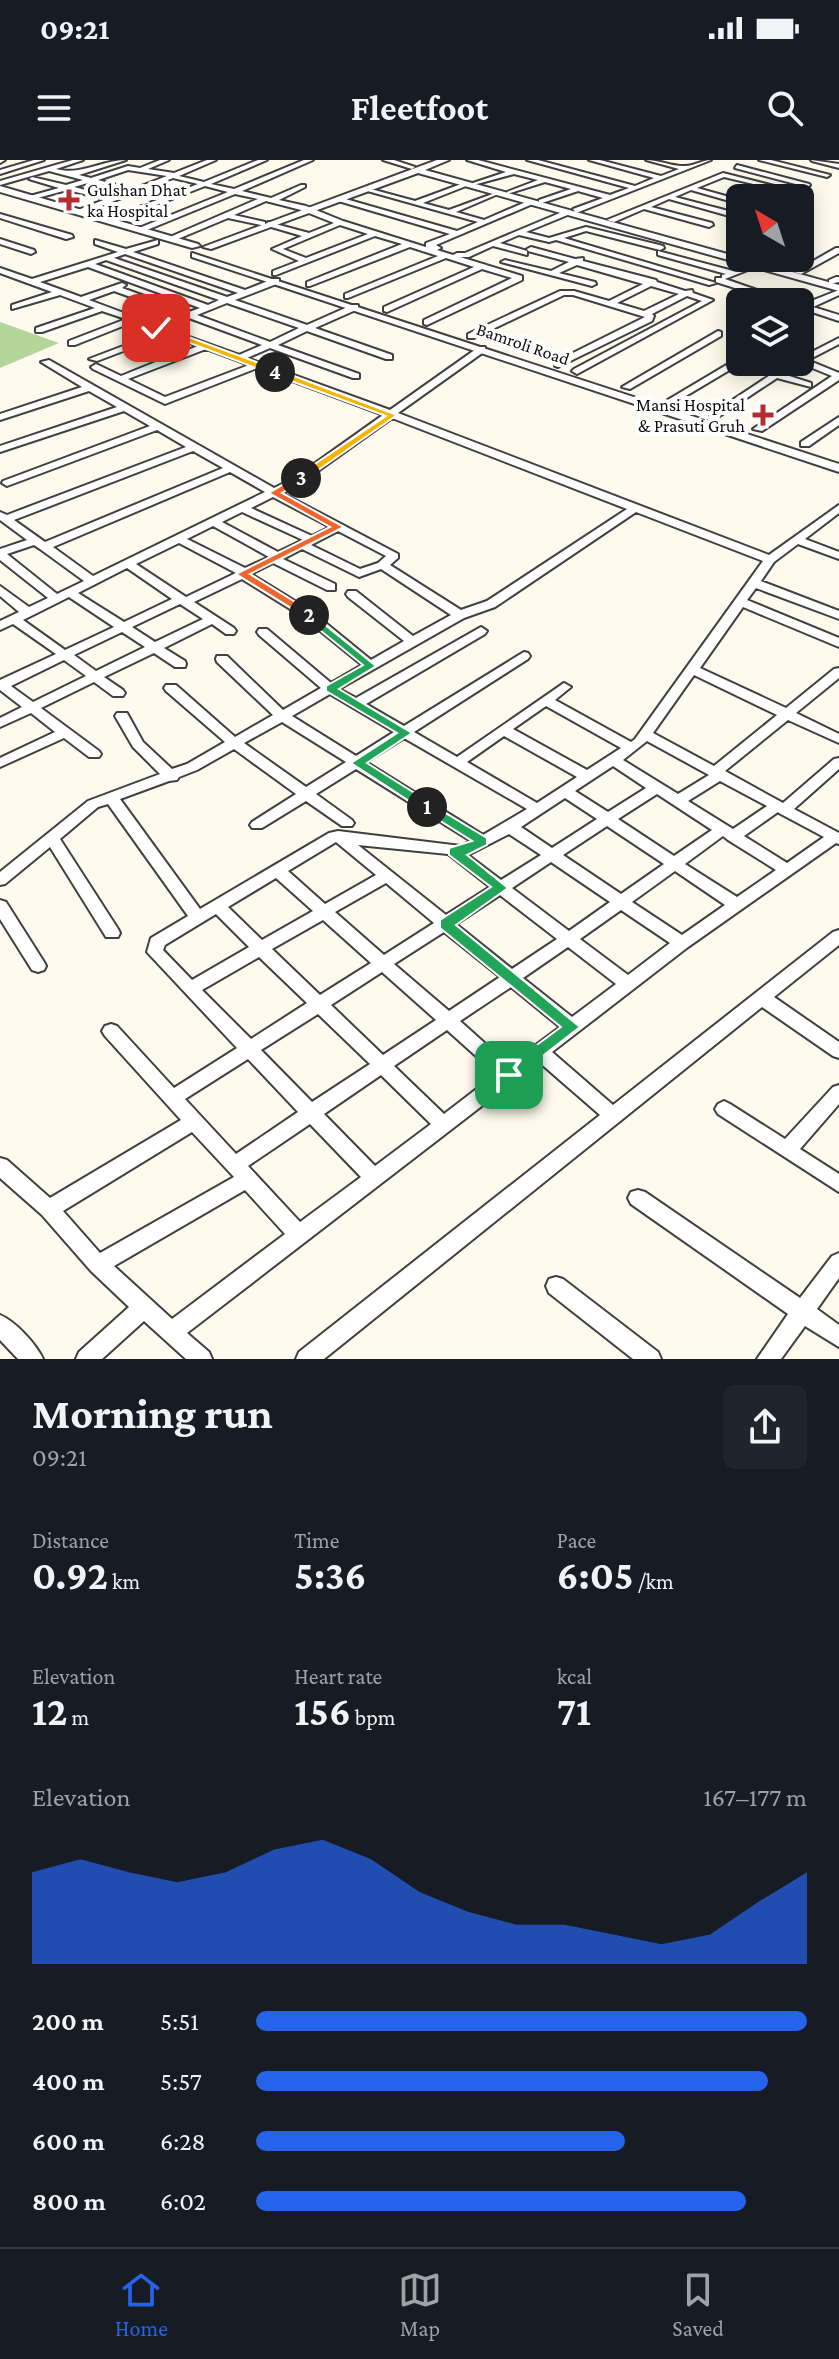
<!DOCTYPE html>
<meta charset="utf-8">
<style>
body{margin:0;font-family:"Crimson Pro",serif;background:#20242c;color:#f1f3f6;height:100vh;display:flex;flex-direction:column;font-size:30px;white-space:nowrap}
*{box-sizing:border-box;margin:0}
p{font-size:26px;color:#9ea1a6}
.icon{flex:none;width:44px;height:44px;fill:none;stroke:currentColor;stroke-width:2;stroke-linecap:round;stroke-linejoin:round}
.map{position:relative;height:1199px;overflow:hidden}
.panel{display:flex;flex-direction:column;background:#171b24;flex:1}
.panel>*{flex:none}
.needle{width:52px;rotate:321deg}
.buttons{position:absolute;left:726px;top:24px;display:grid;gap:16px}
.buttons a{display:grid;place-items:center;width:88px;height:88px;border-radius:12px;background:#171b24;box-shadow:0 4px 20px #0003;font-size:40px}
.pin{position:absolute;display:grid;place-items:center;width:68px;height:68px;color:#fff;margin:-34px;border-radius:16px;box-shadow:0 4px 12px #0006}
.km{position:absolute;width:40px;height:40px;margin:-20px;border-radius:50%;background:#222;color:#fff;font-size:22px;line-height:40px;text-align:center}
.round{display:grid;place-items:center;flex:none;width:84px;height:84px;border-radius:12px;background:#20242c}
.overview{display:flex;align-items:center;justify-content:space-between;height:136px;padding:0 32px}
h1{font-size:44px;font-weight:700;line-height:60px}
.stats{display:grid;grid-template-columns:repeat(3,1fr);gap:12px;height:136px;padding:8px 32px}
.stats div{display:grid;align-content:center}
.stats b{font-size:40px;font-weight:700}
.stats small{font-size:22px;font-weight:400}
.stats p{font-size:22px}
.chart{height:224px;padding:16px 32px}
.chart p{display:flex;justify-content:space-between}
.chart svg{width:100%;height:144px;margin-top:8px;fill:#2563eb;opacity:.7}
ul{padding:0 32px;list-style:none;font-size:26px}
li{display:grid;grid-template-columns:128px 96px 1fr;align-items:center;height:60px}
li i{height:20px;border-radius:10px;background:#2563eb}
.status{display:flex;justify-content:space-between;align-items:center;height:56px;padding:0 40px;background:#171b24;direction:ltr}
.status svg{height:22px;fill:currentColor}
header{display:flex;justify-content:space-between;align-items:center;height:104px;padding:0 32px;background:#171b24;font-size:36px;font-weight:700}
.dock{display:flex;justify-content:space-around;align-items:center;height:112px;border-top:2px solid #363941;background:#171b24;font-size:22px;color:#9ea1a6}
.dock a{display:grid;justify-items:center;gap:4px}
.dock .on{color:#2563eb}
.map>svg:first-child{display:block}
.forest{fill:#b4d69a}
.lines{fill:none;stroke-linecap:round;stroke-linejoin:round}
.minor-casing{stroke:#404040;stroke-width:4}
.tertiary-casing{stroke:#404040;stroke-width:4}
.minor{fill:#fff;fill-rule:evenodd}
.tertiary{fill:#fff;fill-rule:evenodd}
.split-1{fill:#22a559;stroke:#fff;stroke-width:2}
.split-2{fill:#22a559;stroke:#fff;stroke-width:2}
.split-3{fill:#f0652b;stroke:#fff;stroke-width:2}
.split-4{fill:#f5b400;stroke:#fff;stroke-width:2}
.split-5{fill:#f5b400;stroke:#fff;stroke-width:2}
.poi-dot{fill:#b52d30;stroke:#fff;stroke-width:3}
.labels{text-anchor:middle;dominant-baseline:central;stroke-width:8;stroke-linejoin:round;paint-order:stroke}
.far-poi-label{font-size:18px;fill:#0d0d0d;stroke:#fff;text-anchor:start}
.far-street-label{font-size:18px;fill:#0d0d0d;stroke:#fff}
</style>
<div class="status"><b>09:21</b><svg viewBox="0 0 49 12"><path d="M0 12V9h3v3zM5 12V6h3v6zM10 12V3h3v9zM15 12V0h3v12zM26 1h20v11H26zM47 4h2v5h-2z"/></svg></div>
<header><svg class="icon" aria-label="menu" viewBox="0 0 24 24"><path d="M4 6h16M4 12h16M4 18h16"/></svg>Fleetfoot<svg class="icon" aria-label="search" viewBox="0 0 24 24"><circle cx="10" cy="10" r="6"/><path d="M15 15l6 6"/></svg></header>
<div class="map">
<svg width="839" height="1199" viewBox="0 0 839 1199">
<rect width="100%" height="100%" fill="#fefbee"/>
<path class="forest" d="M0,162L3,163L59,183L0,208Z"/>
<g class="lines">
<defs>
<g id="minor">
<path d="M0,0H5L0,3Z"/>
<path d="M34,0H44L0,14V10Z"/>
<path d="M73,0H83L56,9C82,16 101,0 126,0L79,15L91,18L128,6L140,8L160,0H169L148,9L174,13L207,0H216L179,16L204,22L258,0H267L211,24L234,29L304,0H313L242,31L271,38L301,25H305V27L279,40L306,46L343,61L432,89L426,87V83L450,74L335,40L342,38L457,71L478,62L364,30L367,28L415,41L464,23L466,26L423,43L449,50L498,32V34L456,52L484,60L528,41L535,43L436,85L441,88L437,90L453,95L457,93H465L567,50L571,52L570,54L526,72L549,78L586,67L663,86L664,88L660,90L586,71L564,78L716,123L709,125L556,80L549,82L519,75L500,83L527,91V95L493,86L469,97H460L522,116V120L427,165L424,164V160L512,118L482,109L387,152L384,151V147L474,107L446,98L348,138H345V134L438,96L410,87L310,126H307V122L402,84L375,76L276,115H273V111L299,101L272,89L302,76L268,66V62L309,73L334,63L301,50L266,41L234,55L265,62V66L228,58L173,81H170V77L258,39L235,34L142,72L138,70L139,68L228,32L205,26L111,63H108V59L198,24L173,18L81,54H78V50L106,39L67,30L30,40V36L59,28L29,19L32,17L66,25L83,20L49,11L0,25V21ZM128,10L167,16L113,37L74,27L91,22L117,27V25L98,20ZM340,65L368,74L306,98L283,89Z"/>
<path d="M383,0H394L415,7L412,9Z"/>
<path d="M467,0H478L610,35L629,28L527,0H538L635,26L654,18L589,0H600L661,16L679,9L646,0C659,0 674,7 685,6C695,6 702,0 711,0L576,53L573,49L603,38L578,31L539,44V40L571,29L545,22L507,34V32L538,20L514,14L473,25V23L506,12Z"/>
<path d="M759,0H771L830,15L827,17Z"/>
<path d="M811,0L839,4V8L812,1Z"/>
<path d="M737,5L809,24L810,25L807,27L735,8Z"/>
<path d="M723,13L782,28L779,30L724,17L697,28L740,40V44L691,30L675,37L736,53V57H733L669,39L651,47L712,63L713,65L709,67L644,49L614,62L607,60Z"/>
<path d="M0,54L72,75L73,77L66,79L0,58Z"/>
<path d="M0,79L34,90L35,92L31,94L0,84Z"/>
<path d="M95,80L126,89L158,80V84L133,92L245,130L273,119H279V123L235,140L307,165L352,145H358V149L315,168L392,195V199H386L307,171L278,185L359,214V218H353L270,188L247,198L390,250L479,187H485V191L398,253L769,395L839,345V353L805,379L839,392V399L798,384L774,402L761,421L839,451V459L756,428L747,440L839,478V487L743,447L700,508L786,548L834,509L839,508V518L796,553L839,574V583L788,560L725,611L783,643L834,599L839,598V609L794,649L839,673V684L836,683L688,787L552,892L613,945L833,772L839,770V785L774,837L839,882V898L833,896L762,847L324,1199H296L299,1192L600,955L539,902L187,1173L209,1192L212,1199H186L144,1161L102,1199H76L79,1192L129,1147L91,1111L42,1055L0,1018V998L7,1000L50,1038L181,960L105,876L102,871L105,866L111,864L117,866L174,928L237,888L147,792L151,778L188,756L108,644L98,647L60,679L118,769L120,773L118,777H106L50,687L5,724L0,725V712L88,641L160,614L133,587L115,556L117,553H127L143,582L172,609L187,604L225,582L166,531L164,528L166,525H176L235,577L273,555L217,502L216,499L217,496H227L283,550L321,528L259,475L257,472L259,469H267L331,523L362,505L303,457L242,419L194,442L234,468L236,471L234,474H226L212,464L164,488L185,501L186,504L185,507H175L154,493L104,517L123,530L125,533L123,536H113L94,522L41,548L99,591L101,594L99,597H89L64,578L0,607V598L55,572L31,553L0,567V558L22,547L0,530V520L56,494L13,464L0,470V461L19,452L0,436V426L29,447L48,438L0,400V389L27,380L0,360V352L7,355L186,287L157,270L7,326L2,323L3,321L150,266L124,251L0,292V286L117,247L89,231L0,260V254L82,227L41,202L49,200L274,328L293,319L383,255L257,208L165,244L93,209L91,207L96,204L121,216L163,199L134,187L97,201L89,199L160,172L133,162L75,185H69V181L126,159L102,151L42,172H36V168L95,148L60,135L12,149V145L52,132L0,113V108L32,119L118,92L95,84ZM125,94L238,133L227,137L114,98ZM106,100L219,140L208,145L95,104ZM88,107L200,148L189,152L122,128L126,125L122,123L81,137L40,122ZM114,131L181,155L156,165L89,140ZM227,143L299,168L270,182L197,155ZM189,158L262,185L239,195L164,168ZM168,175L198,186L172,196L143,184ZM206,189L249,205L165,237L128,219ZM392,258L627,349L487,441L461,450L390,405L398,398V394L282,333L301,323ZM193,291L223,308L45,382L14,360ZM230,312L265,332L93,416L53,387ZM273,337L330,367L312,376L251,348ZM242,352L303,380L278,392L222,362ZM636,352L763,401L635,579L631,582L555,540L571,527L564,523L457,597L414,572L528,499L530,496L528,493L524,492L404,566L366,544L485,474L487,471L481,467L356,538L339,529L464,458L495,447ZM213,366L269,397L245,408L187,379ZM338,371L386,396L378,403L360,409L311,385ZM179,383L236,413L186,437L136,404ZM34,385L40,389L84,421L57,434L7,394ZM302,389L355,415L359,417L381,409L451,455L413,476L356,431H348L346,434L348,437L404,481L371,500L311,451L251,414L273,403L327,430H335V424L283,399ZM127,408L172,439L124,462L78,433ZM69,437L114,467L65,490L23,460ZM180,444L203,459L155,482L132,467ZM122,472L145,487L96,511L74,495ZM64,500L86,516L33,542L11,526ZM694,515L777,555L714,606L653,573ZM330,534L394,572L356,596L292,556ZM546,546L621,588L587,610L513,569ZM282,562L346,602L306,627L244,583ZM504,576L577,617L537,643L467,602ZM404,578L527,649L483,675L366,602ZM647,581L709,615L678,634L623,600ZM234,589L296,634L252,662L250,665L252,668H262L306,641L342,666H352L354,663L352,660L316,634L356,609L471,681L461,686L338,671L329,673L200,749L120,639L169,621L177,620L179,617L197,610ZM613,606L646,628L608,652L575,631ZM720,621L767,646L733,669L688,641ZM657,634L712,670L674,696L618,659ZM565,638L597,659L552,688L521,667ZM778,652L779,653L824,677L787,703L744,676ZM607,666L664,704L621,734L563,695ZM509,674L541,695L501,720L468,695ZM723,676L728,680L776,710L737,737L685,704ZM336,682L376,715L325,744L288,711ZM358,685L448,694L490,727L446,755ZM551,702L610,742L569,771L512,728ZM675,711L725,745L682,775L632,742ZM276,718L313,751L262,780L228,747ZM386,723L434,763L384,795L335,752ZM500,735L557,779L512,809L456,764ZM621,750L670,783L628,815L580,779ZM216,754L249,787L192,820L163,790L165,785ZM323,760L371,803L320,835L272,789ZM444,772L500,817L449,851L394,804ZM568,787L616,824L572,857L523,818ZM259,797L307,843L251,879L202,830ZM382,812L436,860L383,895L331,845ZM511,827L560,867L509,905L460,861ZM318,854L370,904L312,942L261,890ZM447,870L496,914L444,954L394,906ZM248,899L298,952L236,994L185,939ZM381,915L431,964L375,1006L324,954ZM310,964L361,1017L300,1062L248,1006ZM192,972L234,1017L100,1093L63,1051ZM245,1030L285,1074L172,1159L114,1106Z"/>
<path d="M531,87L575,99L583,98V101L656,120L657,122L685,131L692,130L693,133L713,140L577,214L572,211L574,209L702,141L687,136L652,154L654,156L652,161L558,207L555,206V202L645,157L573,135H564L474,178H468V174L560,131H574L609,141L643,124L577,105L559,113L595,122L596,124L592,126L501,102L505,100L551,111L569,102L528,91L527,89ZM651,126L679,134L644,151L617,143Z"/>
<path d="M836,88H839V93L801,114L794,112Z"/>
<path d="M658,91L733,111L752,102H758V106L725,119L792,142H779L716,122V118H722V115L726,114L658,95Z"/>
<path d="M836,117H839V122L829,124V120Z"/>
<path d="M839,130V135L813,147L839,155V161L806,150L800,153L801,145Z"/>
<path d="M718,171L721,172V176L630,229L622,227Z"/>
<path d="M839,178V184L814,197L806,195Z"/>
<path d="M740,197V202H743L674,243L666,241Z"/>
<path d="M800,197L839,213V220L762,271L753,269L832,216L800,203L783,214L811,223V227L777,218L718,257L710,255L790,202H800Z"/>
<path d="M839,257V265L809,286H801V282Z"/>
<path d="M0,740L6,742L44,802L46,806L44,810L38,812L32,810L0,759Z"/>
<path d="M839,925V944L800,989L839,1014V1032L718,954L715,949L718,944L724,941L730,944L785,979L833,927Z"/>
<path d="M638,1030L645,1032L800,1138L832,1096L839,1093V1118L817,1149L839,1165V1187L805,1166L781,1199H757L788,1154L631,1044L628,1038L631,1032Z"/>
<path d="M556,1117L563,1119L658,1192L661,1199H633L549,1133L546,1126L549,1119Z"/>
<path d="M0,1155C15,1161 36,1184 43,1199H18L0,1180Z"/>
</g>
<g id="tertiary">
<path d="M437,0H449L425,10L839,125V131L418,13L211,89L203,87Z"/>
<path d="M0,26L198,84L200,86L192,88L0,32Z"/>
<path d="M192,93L839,304V312L192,97Z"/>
</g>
</defs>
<use href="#minor" class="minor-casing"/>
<use href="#tertiary" class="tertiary-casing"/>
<use href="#minor" class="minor"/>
<use href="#tertiary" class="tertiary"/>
</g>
<path class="split-1" d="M427,642L487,678V685L467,695L508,728L456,765L580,867L509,922L503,920L500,915L503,910L561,867L440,768V760L491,727L449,695V688L472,681L423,650V644Z"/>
<path class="split-2" d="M309,452L376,506L339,529L412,573L367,603L432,644V650H423L351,603L397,573L326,531V526L363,505L305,458L304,455Z"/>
<path class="split-3" d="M297,316L306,318L282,333L344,367L250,414L313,453L315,455L309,459L236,414L330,367L269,333Z"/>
<path class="split-4" d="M272,210H278L397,255L304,320H297V316L386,256L272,214Z"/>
<path class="split-5" d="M156,165L278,210L280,212L272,214L153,169Z"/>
<g class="poi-dot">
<path d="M65 28h8v8h8v8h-8v8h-8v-8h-8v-8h8z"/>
<path d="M759 243h8v8h8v8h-8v8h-8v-8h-8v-8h8z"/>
</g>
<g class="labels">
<g class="far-poi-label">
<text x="87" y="30">Gulshan Dhat<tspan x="87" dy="21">ka Hospital</tspan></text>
<text x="745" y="245" text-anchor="end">Mansi Hospital<tspan x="745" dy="21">&amp; Prasuti Gruh</tspan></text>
</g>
<g class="far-street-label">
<text transform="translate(523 184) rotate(19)">Bamroli Road</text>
</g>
</g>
</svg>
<div class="buttons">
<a><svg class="needle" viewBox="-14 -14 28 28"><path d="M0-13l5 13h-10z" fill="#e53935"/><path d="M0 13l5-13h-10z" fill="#9ea1a6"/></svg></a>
<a><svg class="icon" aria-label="layers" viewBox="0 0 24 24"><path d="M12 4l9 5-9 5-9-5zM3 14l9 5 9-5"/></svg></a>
</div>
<div class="pin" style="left:509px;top:915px;background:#1e9e55"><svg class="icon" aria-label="arrive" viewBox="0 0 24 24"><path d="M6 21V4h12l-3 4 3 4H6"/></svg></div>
<div class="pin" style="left:156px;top:168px;background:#d93025"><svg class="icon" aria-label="check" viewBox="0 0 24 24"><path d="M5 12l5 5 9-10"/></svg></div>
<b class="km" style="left:427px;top:647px">1</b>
<b class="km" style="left:309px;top:455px">2</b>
<b class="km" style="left:301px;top:318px">3</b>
<b class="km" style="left:275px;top:212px">4</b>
</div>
<section class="panel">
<div class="overview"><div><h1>Morning run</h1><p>09:21</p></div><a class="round"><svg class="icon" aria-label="share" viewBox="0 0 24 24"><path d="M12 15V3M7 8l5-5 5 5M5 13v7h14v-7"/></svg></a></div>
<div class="stats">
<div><p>Distance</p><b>0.92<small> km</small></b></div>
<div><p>Time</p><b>5:36</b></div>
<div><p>Pace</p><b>6:05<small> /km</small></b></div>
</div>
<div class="stats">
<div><p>Elevation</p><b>12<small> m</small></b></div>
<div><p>Heart rate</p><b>156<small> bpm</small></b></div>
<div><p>kcal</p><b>71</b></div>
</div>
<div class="chart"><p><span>Elevation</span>167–177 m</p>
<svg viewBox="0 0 160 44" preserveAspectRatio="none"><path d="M0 44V16L10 12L20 16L30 19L40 16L50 9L60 6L70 12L80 22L90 28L100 32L110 32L120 35L130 38L140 35L150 25L160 16V44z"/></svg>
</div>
<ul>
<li><b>200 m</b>5:51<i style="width:100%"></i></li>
<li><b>400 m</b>5:57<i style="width:93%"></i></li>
<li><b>600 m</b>6:28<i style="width:67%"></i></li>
<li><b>800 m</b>6:02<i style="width:89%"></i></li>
</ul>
</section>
<nav class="dock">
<a class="on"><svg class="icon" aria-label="home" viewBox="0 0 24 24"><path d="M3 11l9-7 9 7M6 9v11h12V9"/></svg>Home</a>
<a><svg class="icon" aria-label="map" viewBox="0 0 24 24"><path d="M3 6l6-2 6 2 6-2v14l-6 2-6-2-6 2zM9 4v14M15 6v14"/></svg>Map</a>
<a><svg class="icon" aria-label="saved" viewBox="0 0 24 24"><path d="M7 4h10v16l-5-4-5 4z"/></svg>Saved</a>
</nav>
